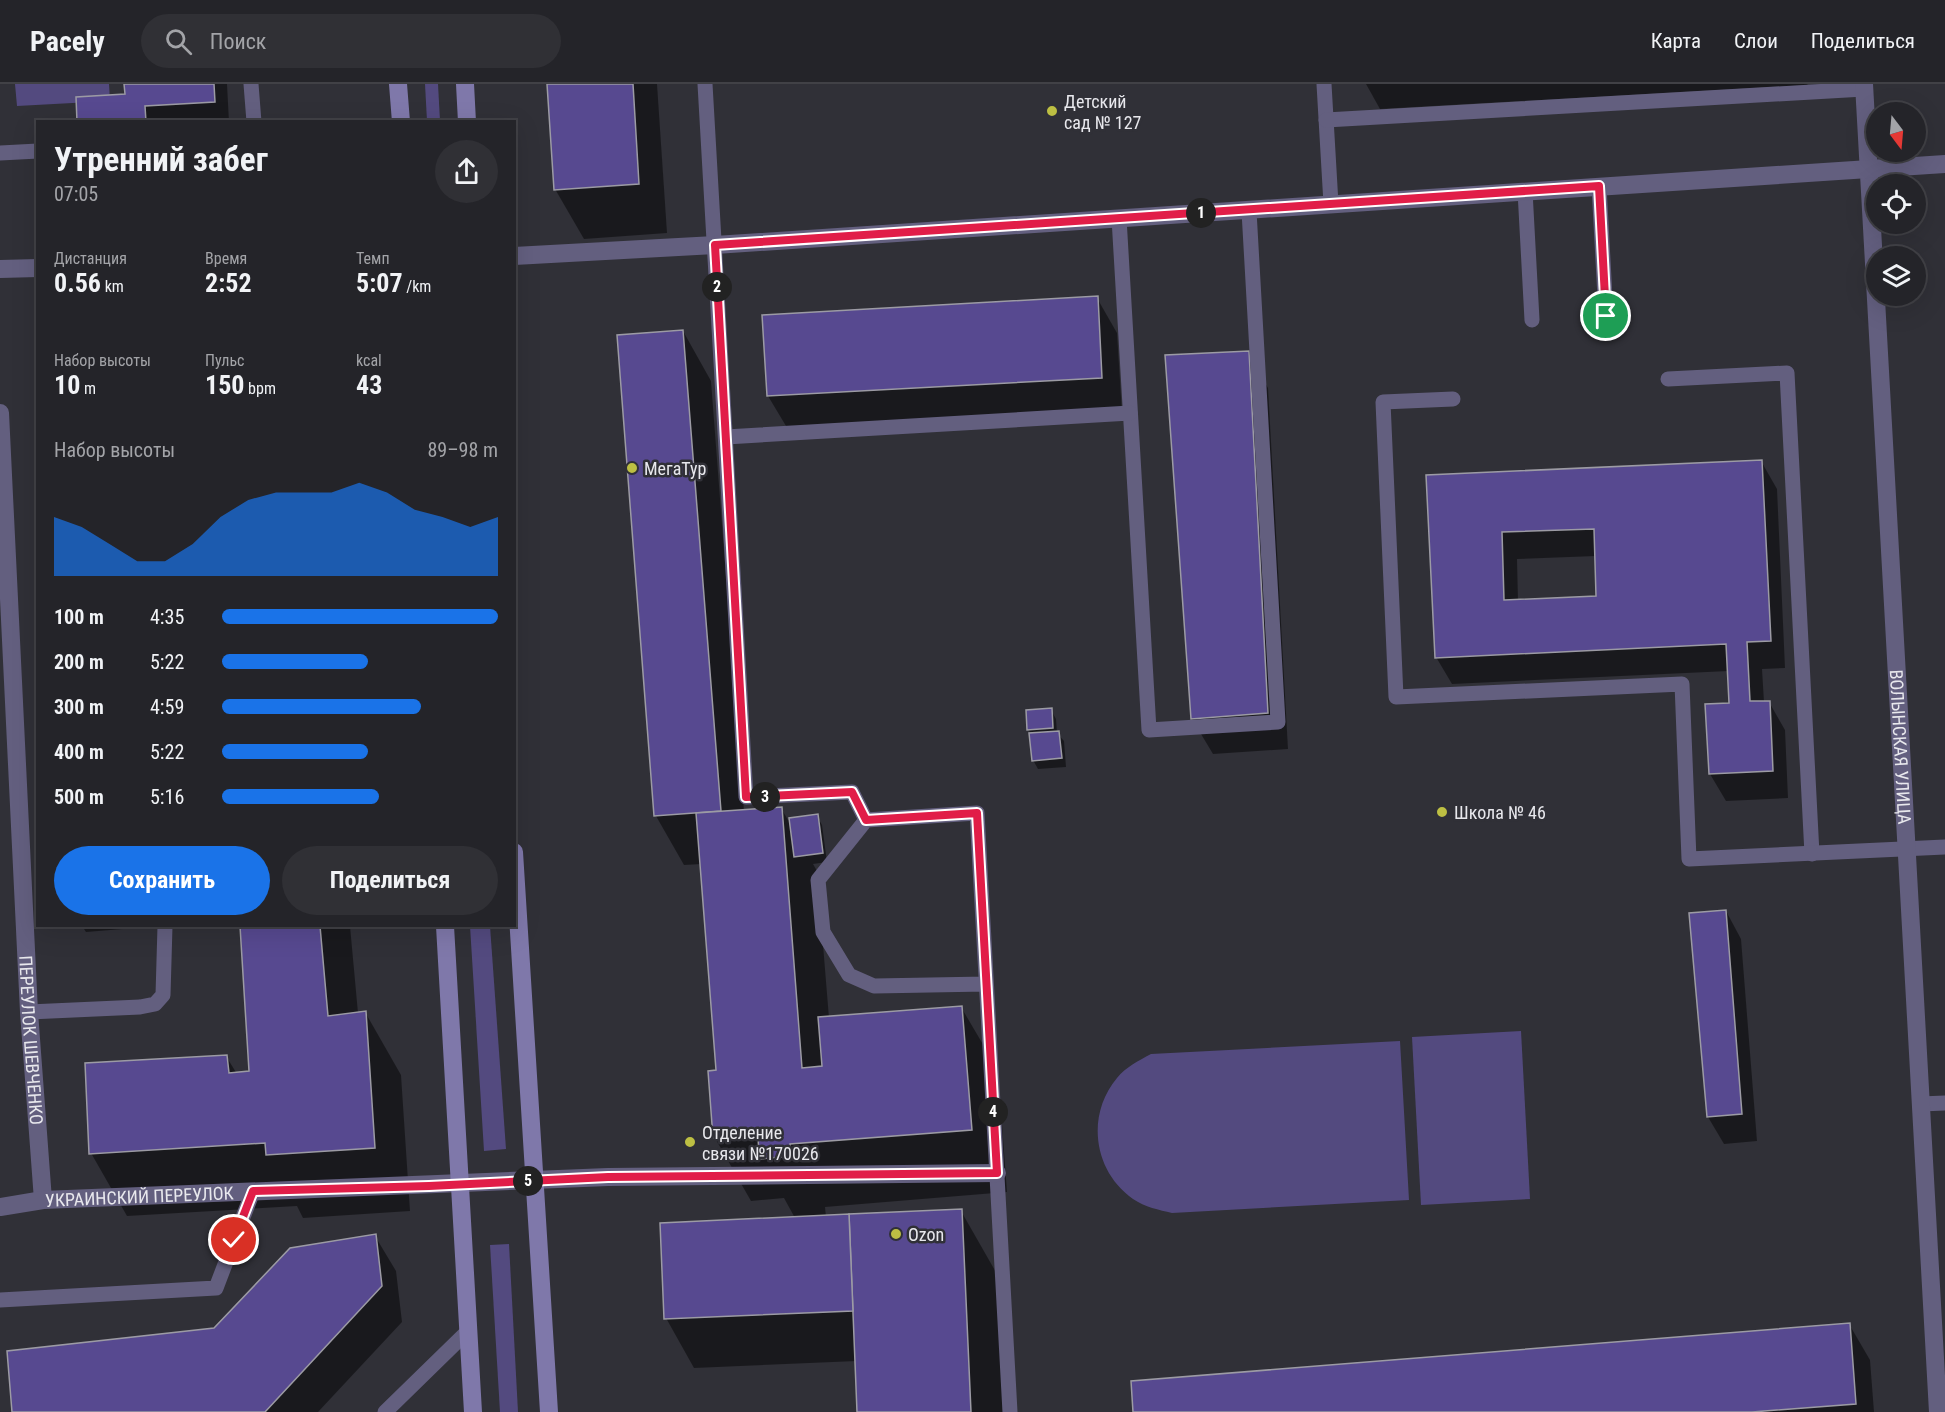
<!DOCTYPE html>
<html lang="ru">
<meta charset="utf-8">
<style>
body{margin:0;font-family:"Roboto Condensed",sans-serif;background:#303035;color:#f1f3f6;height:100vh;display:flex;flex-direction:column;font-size:22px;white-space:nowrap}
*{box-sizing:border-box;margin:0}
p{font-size:20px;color:#a3a4a8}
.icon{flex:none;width:33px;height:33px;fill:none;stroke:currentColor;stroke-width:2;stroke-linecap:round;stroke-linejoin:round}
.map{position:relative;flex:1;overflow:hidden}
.sheet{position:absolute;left:36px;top:36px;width:480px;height:807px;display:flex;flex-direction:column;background:#242429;border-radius:0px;box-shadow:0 6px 24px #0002,0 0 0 2px #414146}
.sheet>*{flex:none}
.needle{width:39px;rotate:164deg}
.tools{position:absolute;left:1866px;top:18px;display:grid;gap:12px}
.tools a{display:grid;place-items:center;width:60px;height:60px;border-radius:50%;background:#242429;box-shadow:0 6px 24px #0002,0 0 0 2px #414146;font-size:30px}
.pin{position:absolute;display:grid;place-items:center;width:51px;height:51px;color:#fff;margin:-26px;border:3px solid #fff;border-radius:50%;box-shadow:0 2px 6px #0007}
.km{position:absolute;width:30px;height:30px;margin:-15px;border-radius:50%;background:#222;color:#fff;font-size:16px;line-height:30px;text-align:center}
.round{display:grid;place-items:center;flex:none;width:63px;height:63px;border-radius:32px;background:#303035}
.summary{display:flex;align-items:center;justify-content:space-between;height:102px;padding:0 18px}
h1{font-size:33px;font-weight:700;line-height:45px}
.figures{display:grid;grid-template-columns:repeat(3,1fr);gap:9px;height:102px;padding:6px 18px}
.figures div{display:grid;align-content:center}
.figures b{font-size:26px;font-weight:700}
.figures small{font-size:16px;font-weight:400}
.figures p{font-size:16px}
.chart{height:168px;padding:12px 18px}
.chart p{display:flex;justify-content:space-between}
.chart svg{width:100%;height:108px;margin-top:6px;fill:#1a73e8;opacity:.7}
.button{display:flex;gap:12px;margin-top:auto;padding:12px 18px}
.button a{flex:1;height:69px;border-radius:36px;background:#1a73e8;color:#fff;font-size:24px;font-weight:700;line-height:69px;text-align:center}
.button a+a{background:#303035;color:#f1f3f6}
ul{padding:0 18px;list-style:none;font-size:20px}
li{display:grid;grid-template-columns:96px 72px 1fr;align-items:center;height:45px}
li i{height:15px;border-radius:8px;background:#1a73e8}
header{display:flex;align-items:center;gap:36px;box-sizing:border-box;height:84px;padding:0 30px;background:#242429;border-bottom:2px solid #414146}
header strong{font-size:28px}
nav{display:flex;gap:33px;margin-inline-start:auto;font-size:21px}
.search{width:420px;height:54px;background:#303035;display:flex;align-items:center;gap:15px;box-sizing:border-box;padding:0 21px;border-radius:33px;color:#a3a4a8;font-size:22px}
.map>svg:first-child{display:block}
.green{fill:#534a7f}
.shadow{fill:#0007;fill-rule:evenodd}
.building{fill:#574990;stroke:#9c9ba4;stroke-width:1.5;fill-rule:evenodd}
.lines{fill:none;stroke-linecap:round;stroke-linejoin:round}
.lane{stroke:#635f7f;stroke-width:15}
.street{stroke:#635f7f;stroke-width:18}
.secondary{stroke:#7f78aa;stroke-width:18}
.route-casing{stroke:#fff;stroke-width:12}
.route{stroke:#e11d48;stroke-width:8}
.poi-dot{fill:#bdbf43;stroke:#303037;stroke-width:2}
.labels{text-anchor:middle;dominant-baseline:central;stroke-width:5;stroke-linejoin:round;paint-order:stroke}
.poi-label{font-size:18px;fill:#e8e8ed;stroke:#303037;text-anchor:start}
.street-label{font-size:18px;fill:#e8e8ed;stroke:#303037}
</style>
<header>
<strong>Pacely</strong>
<div class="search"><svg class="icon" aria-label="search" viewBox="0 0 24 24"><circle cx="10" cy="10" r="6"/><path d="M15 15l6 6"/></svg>Поиск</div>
<nav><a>Карта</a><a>Слои</a><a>Поделиться</a></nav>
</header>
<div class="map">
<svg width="1945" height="1328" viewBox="0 0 1945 1328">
<rect width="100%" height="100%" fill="#303037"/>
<g class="green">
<path d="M15,0H109L110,17L17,22Z"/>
<path d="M425,0H438L440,37H427Z"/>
<path d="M470,842H490L506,1065L484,1067Z"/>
<path d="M1521,947L1530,1115L1421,1121L1412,953Z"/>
<path d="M1400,957L1409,1116L1172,1129C1159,1126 1145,1123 1133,1115C1093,1087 1086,1031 1117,994C1126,983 1138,977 1151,970Z"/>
<path d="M509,1160L518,1328H500L490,1161Z"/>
</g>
<g class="shadow">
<path d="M126,0H227L229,38H79L127,11Z"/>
<path d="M548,0H657L667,149L584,155L555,105Z"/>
<path d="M1366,0H1807L1808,1L1380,25Z"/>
<path d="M1097,214L1117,249L1122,329L789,347L768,312Z"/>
<path d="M683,247L711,297L744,727L781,724L788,736L817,732L822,741L827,778L813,780L817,787L829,934L961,923L998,986L1007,1108L825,1123L826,1133L961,1127L997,1190L1003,1328H859L857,1277L694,1284L666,1234L795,1134L784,1114L751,1117L715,1054L710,988H718L702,780L684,781L656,732L618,252Z"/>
<path d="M1248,269L1268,304L1288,665L1213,670L1192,635Z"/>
<path d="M1761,377L1777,405L1785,584L1762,585L1764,618H1769L1785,646L1788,714L1726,717L1710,690L1731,621L1729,587L1452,600L1436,573L1428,393ZM1596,472L1598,514L1518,517L1517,475Z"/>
<path d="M1051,626L1056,635L1057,649L1064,657L1066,683L1038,685L1033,676L1031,650L1028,645Z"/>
<path d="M1726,827L1741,855L1757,1057L1724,1060L1708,1033Z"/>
<path d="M82,842H159L86,848Z"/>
<path d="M242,842H350L358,929L365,928L401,991L410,1127L303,1134L297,1122L127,1132L91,1069L226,972L237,990L251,988Z"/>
<path d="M375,1152L396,1187L402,1238L318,1328H13L215,1245Z"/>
<path d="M1849,1240L1870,1276L1874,1328H1135Z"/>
</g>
<g class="building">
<path d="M124,0H214L215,18L145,22L146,38H77L76,13L125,10Z"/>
<path d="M547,0H633L639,100L554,106Z"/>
<path d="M1098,212L1102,294L767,312L762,231Z"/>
<path d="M683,246L721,727L654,732L617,251Z"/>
<path d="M1249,267L1268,629L1191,635L1165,271Z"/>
<path d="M1762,376L1771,557L1747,558L1750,617H1770L1773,687L1709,690L1705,620L1729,619L1726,560L1435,574L1426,391ZM1594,445L1596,512L1504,516L1502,448Z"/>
<path d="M1052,624L1053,644L1027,646L1026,626Z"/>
<path d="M1059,647L1062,674L1032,677L1029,649Z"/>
<path d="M782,723L802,984L822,982L818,933L962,922L972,1046L790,1060L791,1072L759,1075L758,1051L713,1054L708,987L716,986L696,729Z"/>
<path d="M818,730L823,769L794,773L789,734Z"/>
<path d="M1726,826L1742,1030L1707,1033L1689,829Z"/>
<path d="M240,842H320L328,932L366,927L375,1064L266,1071L265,1059L89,1070L85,979L227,971L229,989L249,987Z"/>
<path d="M962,1125L971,1328H857L849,1130Z"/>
<path d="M849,1130L853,1227L664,1235L660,1139Z"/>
<path d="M376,1150L382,1202L265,1328H12L7,1267L214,1244L290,1164Z"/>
<path d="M1850,1239L1856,1320L1752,1328H1133L1131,1297Z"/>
</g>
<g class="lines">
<g class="lane">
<path d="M251,0L254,38"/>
<path d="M705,0L746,713L852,708L866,736"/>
<path d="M1324,0L1331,120"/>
<path d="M1326,36L1864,5"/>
<path d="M0,69L38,67"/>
<path d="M1599,102L1606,232"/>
<path d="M1525,107L1532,236"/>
<path d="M1119,134L1149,646L1278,638L1249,127"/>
<path d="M1668,295L1787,289L1812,770"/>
<path d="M1453,315L1383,318L1396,613L1682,600L1689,775L1945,763"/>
<path d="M726,353L1130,329"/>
<path d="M986,900L874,902L849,891L823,848L818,796L866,736L977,729L1010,1328"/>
<path d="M29,928L140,923L155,920L163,911L165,842"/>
<path d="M1921,1020L1945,1019"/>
<path d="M0,1216L216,1204L253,1107"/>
<path d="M385,1328L468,1247"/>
</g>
<g class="street">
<path id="s1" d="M1864,0L1938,1328"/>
<path d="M514,172L715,161L1945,80"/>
<path d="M0,185L38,184"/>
<path id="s2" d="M0,329L29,928L43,1116"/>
<path id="s3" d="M0,1123L43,1116L608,1093L997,1089"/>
</g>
<g class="secondary">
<path d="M398,0L401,38"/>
<path d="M465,0L467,38"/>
<path d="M514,768L549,1328"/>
<path d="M445,842L473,1328"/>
</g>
</g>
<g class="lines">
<defs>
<path id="route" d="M234,1156L253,1107L429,1102L608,1093L997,1089L977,729L866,736L852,708L746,713L715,161L1599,102L1606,232"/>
</defs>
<use href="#route" class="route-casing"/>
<use href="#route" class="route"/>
</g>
<g class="poi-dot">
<circle cx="1052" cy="27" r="6"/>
<circle cx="632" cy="384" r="6"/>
<circle cx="1442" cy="728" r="6"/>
<circle cx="690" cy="1058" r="6"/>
<circle cx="896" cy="1150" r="6"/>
</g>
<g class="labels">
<g class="poi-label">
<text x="1064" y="17">Детский<tspan x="1064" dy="21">сад № 127</tspan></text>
<text x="644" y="384">МегаТур</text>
<text x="1454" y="728">Школа № 46</text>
<text x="702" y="1048">Отделение<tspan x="702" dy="21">связи №170026</tspan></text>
<text x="908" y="1150">Ozon</text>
</g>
<g class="street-label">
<text stroke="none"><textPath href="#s1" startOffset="664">ВОЛЫНСКАЯ УЛИЦА</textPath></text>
<text stroke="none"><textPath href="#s2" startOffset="628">ПЕРЕУЛОК ШЕВЧЕНКО</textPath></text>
<text stroke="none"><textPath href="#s3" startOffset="140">УКРАИНСКИЙ ПЕРЕУЛОК</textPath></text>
</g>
</g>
</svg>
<div class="tools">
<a><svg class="needle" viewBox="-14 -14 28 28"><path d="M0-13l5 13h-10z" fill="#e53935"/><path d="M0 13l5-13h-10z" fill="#a3a4a8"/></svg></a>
<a><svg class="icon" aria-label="locate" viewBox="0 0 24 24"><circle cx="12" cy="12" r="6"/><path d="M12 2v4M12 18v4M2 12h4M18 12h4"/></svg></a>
<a><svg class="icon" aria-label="layers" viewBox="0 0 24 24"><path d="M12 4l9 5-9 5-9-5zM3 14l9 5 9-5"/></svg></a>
</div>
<div class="pin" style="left:1606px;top:232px;background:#1e9e55"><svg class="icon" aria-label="arrive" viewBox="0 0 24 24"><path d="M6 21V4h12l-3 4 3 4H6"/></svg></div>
<div class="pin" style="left:234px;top:1156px;background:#d93025"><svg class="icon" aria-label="check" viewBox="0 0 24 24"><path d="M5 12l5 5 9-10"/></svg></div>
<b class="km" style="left:1201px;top:129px">1</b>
<b class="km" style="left:717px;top:203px">2</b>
<b class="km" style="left:765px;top:713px">3</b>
<b class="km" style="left:993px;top:1028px">4</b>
<b class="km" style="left:528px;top:1097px">5</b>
<section class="sheet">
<div class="summary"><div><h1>Утренний забег</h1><p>07:05</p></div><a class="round"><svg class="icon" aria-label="share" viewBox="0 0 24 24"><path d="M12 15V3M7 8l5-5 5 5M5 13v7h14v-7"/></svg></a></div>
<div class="figures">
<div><p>Дистанция</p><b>0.56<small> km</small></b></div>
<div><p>Время</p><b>2:52</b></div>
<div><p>Темп</p><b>5:07<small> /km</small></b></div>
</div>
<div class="figures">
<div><p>Набор высоты</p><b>10<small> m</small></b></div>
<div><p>Пульс</p><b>150<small> bpm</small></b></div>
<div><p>kcal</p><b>43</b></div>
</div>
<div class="chart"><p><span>Набор высоты</span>89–98 m</p>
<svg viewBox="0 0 160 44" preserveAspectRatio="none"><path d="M0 44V20L10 24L20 31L30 38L40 38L50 31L60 20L70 13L80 10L90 10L100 10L110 6L120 10L130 17L140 20L150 24L160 20V44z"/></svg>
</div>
<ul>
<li><b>100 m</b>4:35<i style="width:100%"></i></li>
<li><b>200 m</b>5:22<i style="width:53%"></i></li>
<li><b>300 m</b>4:59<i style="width:72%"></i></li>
<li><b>400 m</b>5:22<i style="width:53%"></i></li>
<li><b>500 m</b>5:16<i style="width:57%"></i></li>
</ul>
<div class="button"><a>Сохранить</a><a>Поделиться</a></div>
</section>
</div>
